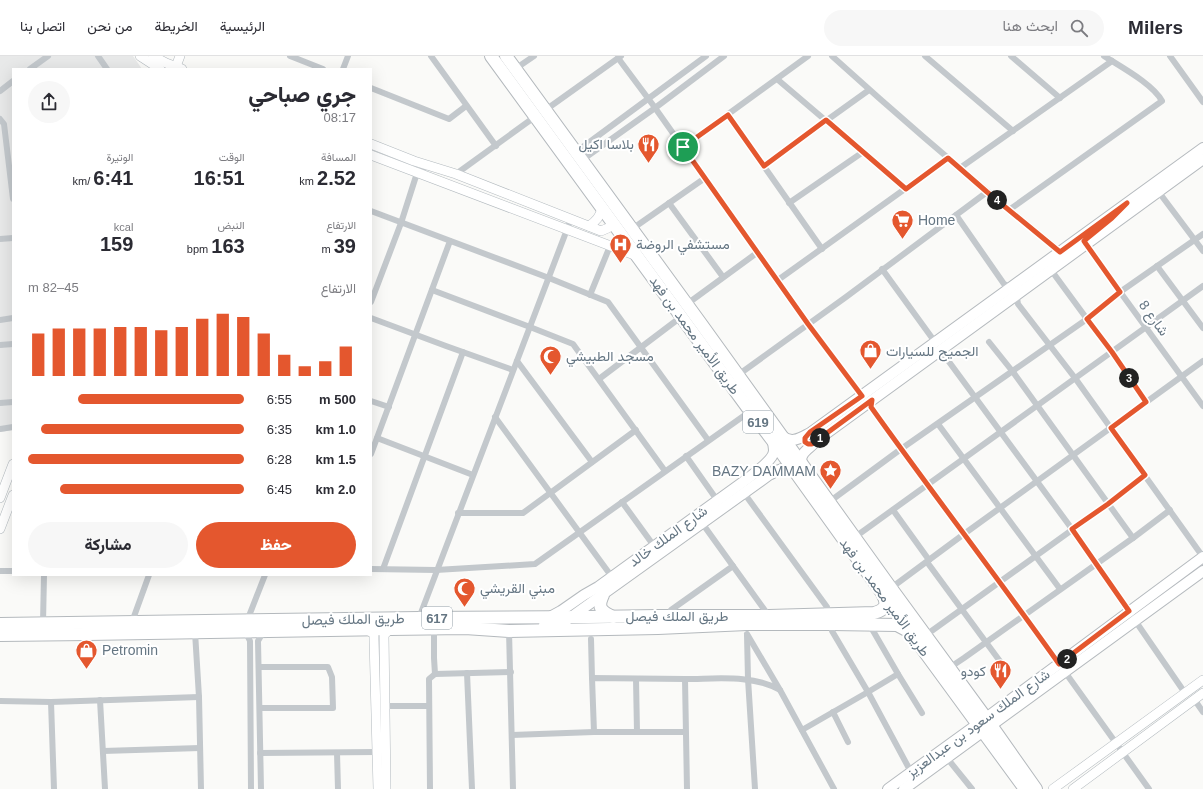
<!DOCTYPE html>
<html lang="ar">
<meta charset="utf-8">
<style>
body{margin:0;font-family:Helvetica,Vazirmatn,sans-serif;background:#f7f7f7;color:#2b2b33;direction:rtl;height:100vh;display:flex;flex-direction:column;font-size:15px;white-space:nowrap}
*{box-sizing:border-box;margin:0}
p{font-size:13px;color:#7c7c81}
.icon{flex:none;width:22px;height:22px;fill:none;stroke:currentColor;stroke-width:2;stroke-linecap:round;stroke-linejoin:round}
.map{position:relative;flex:1;overflow:hidden;direction:ltr}
.panel{position:absolute;left:12px;top:12px;width:360px;height:508px;display:flex;flex-direction:column;background:#fff;border-radius:0px;box-shadow:0 4px 16px #0002;direction:rtl}
.panel>*{flex:none}
.pin{position:absolute;display:grid;place-items:center;width:34px;height:34px;color:#fff;margin:-17px;border:2px solid #fff;border-radius:50%;box-shadow:0 1px 4px #0007}
.km{position:absolute;width:20px;height:20px;margin:-10px;border-radius:50%;background:#222;color:#fff;font-size:11px;line-height:20px;text-align:center}
.round{display:grid;place-items:center;flex:none;width:42px;height:42px;border-radius:21px;background:#f7f7f7}
.head{display:flex;align-items:center;justify-content:space-between;height:68px;padding:0 16px}
h1{font-size:22px;font-weight:800;line-height:30px}
.stats{display:grid;grid-template-columns:repeat(3,1fr);gap:6px;height:68px;padding:4px 16px}
.stats div{display:grid;align-content:center}
.stats b{font-size:20px;font-weight:800}
.stats small{font-size:11px;font-weight:400}
.stats p{font-size:11px}
.chart{height:112px;padding:8px 16px}
.chart p{display:flex;justify-content:space-between}
.chart svg{width:100%;height:72px;margin-top:4px;stroke:#e4572e;stroke-width:6}
.button{display:flex;gap:8px;margin-top:auto;padding:8px 16px}
.button a{flex:1;height:46px;border-radius:24px;background:#e4572e;color:#fff;font-size:16px;font-weight:800;line-height:46px;text-align:center}
.button a+a{background:#f7f7f7;color:#2b2b33}
ul{padding:0 16px;list-style:none;font-size:13px}
li{display:grid;grid-template-columns:64px 48px 1fr;align-items:center;height:30px}
li i{height:10px;border-radius:5px;background:#e4572e}
header{display:flex;align-items:center;gap:24px;box-sizing:border-box;height:56px;padding:0 20px;background:#fff;border-bottom:1px solid #e1e1e2}
header strong{font-size:19px}
nav{display:flex;gap:22px;margin-inline-start:auto;font-size:14px}
.search{width:280px;height:36px;background:#f7f7f7;display:flex;align-items:center;gap:10px;box-sizing:border-box;padding:0 14px;border-radius:22px;color:#7c7c81;font-size:15px}
.map>svg:first-child{display:block}
.built{fill:#e8e9e9}
.lines{fill:none;stroke-linecap:round;stroke-linejoin:round}
.secondary-casing{stroke:#b3babf;stroke-width:10}
.primary-casing{stroke:#b5babe;stroke-width:12}
.highway-casing{stroke:#b4b9bd;stroke-width:14}
.street{stroke:#c3c8cc;stroke-width:6}
.secondary{stroke:#fff;stroke-width:9}
.primary{stroke:#fff;stroke-width:10}
.highway{stroke:#fff;stroke-width:12}
.route-casing{stroke:#fff;stroke-width:8}
.route{stroke:#e4572e;stroke-width:5}
.labels{text-anchor:middle;dominant-baseline:central;stroke-width:4;stroke-linejoin:round;paint-order:stroke}
.shield{fill:#fff;stroke:#939fa8;stroke-width:1}
.shield-label{font-size:13px;font-weight:bold;fill:#657683}
.poi-label{font-size:14px;fill:#657683;stroke:#fff;text-anchor:start}
.street-label{font-size:14px;fill:#657683;stroke:#fff}
</style>
<header>
<strong>Milers</strong>
<div class="search"><svg class="icon" aria-label="search" viewBox="0 0 24 24"><circle cx="10" cy="10" r="6"/><path d="M15 15l6 6"/></svg>ابحث هنا</div>
<nav><a>الرئيسية</a><a>الخريطة</a><a>من نحن</a><a>اتصل بنا</a></nav>
</header>
<div class="map">
<svg width="1203" height="733" viewBox="0 0 1203 733">
<rect width="100%" height="100%" fill="#fafaf8"/>
<path class="built" d="M0,0H133L142,13H13V374L0,376Z"/>
<g class="lines">
<defs>
<g id="secondary">
<path d="M140,0L160,13"/>
<path d="M153,0L166,7L182,13"/>
<path d="M175,13L180,0"/>
<path d="M371,88L414,105L456,118L601,175L608,172L613,167"/>
<path d="M371,99L637,200"/>
<path d="M589,170C596,165 600,161 602,152"/>
<path d="M0,442L13,408"/>
<path d="M0,473L13,439"/>
<path d="M366,573L374,578V583L378,733"/>
<path d="M386,733L384,579L390,573"/>
<path d="M1053,733L1203,624"/>
<path d="M1073,733L1203,637"/>
</g>
<g id="primary">
<path d="M782,380C792,388 800,382 810,377L1203,92"/>
<path d="M802,408C798,397 810,393 816,385L1203,103"/>
<path d="M550,561L561,555L584,539L598,531L743,426C751,420 773,405 774,395C774,391 773,388 773,385"/>
<path d="M544,569L559,568L567,564L769,419C779,414 783,410 794,415"/>
<path d="M888,733L986,662L1203,501"/>
<path d="M904,733L1203,515"/>
</g>
<g id="highway">
<path d="M491,0L750,355L773,385L910,576L1025,733"/>
<path d="M506,0L702,269L891,532L986,662L1036,733"/>
<path d="M603,539C597,552 601,555 613,561"/>
<path d="M0,568L419,562L588,561L658,560H769L874,557C885,554 888,549 883,539"/>
<path d="M0,579L88,578L390,573L465,572L509,575L658,572L747,568H832L897,569L910,576"/>
</g>
</defs>
<use href="#secondary" class="secondary-casing"/>
<use href="#primary" class="primary-casing"/>
<use href="#highway" class="highway-casing"/>
<g class="street">
<path d="M98,0L107,13"/>
<path d="M290,0L323,13"/>
<path d="M431,0L496,90"/>
<path d="M832,0C906,67 982,132 1060,195"/>
<path d="M925,0L1013,75"/>
<path d="M1011,0L1060,42"/>
<path d="M1170,0L1203,46"/>
<path d="M618,2L653,49L808,268L862,340"/>
<path d="M30,13L48,0"/>
<path d="M343,13L348,0"/>
<path d="M515,13L534,0"/>
<path d="M777,23L906,133"/>
<path d="M371,32L449,63L466,50"/>
<path d="M0,35L13,25"/>
<path d="M544,55L621,0"/>
<path d="M728,59L822,193"/>
<path d="M0,63L4,68L13,143"/>
<path d="M683,91L808,0"/>
<path d="M576,96L706,0"/>
<path d="M582,104L655,52L724,0"/>
<path d="M763,110L869,34"/>
<path d="M960,112L1112,5"/>
<path d="M456,118L536,60"/>
<path d="M1162,132L1161,139L1203,195"/>
<path d="M669,147L723,221"/>
<path d="M789,147L863,96"/>
<path d="M1009,154L1162,45C1153,28 1121,11 1104,0"/>
<path d="M371,155L549,222L608,246L708,384"/>
<path d="M956,159L1004,228L1008,230H1014"/>
<path d="M632,173L705,122"/>
<path d="M0,183L13,182"/>
<path d="M1086,189L1203,350"/>
<path d="M1157,210L1203,272"/>
<path d="M882,213L935,286"/>
<path d="M1051,214L1112,297L1146,346"/>
<path d="M778,224L948,102"/>
<path d="M432,234L530,271L573,288L665,415"/>
<path d="M1019,238L1017,242L1018,248L1075,322L1203,501"/>
<path d="M590,239L610,190"/>
<path d="M371,246L401,167L417,117L429,109"/>
<path d="M687,248L758,196"/>
<path d="M371,262L446,290L513,314"/>
<path d="M0,264L13,262"/>
<path d="M989,286L1013,316L1133,482"/>
<path d="M0,289L13,288"/>
<path d="M935,298L944,299L1072,473L1185,637"/>
<path d="M517,305L592,406"/>
<path d="M738,319L846,241L987,136"/>
<path d="M599,323L681,261"/>
<path d="M872,344L871,351L1024,559L1059,608"/>
<path d="M371,345L389,351"/>
<path d="M0,347L13,346"/>
<path d="M495,361L612,521"/>
<path d="M938,368L1060,533"/>
<path d="M0,373L13,371"/>
<path d="M377,382L473,419"/>
<path d="M371,398L450,185"/>
<path d="M686,400L717,444"/>
<path d="M744,437L827,551V558"/>
<path d="M622,446L654,490"/>
<path d="M829,446L901,393L1087,263L1120,236L1203,178"/>
<path d="M893,454L929,504"/>
<path d="M458,457H523L636,374"/>
<path d="M702,467L769,560"/>
<path d="M855,481L1203,230"/>
<path d="M927,506L1002,608"/>
<path d="M371,513L436,514L535,508L752,354"/>
<path d="M383,513L463,296"/>
<path d="M0,515H13"/>
<path d="M891,532L964,478L1203,305"/>
<path d="M671,560V554L733,510"/>
<path d="M419,562L571,163"/>
<path d="M247,565L265,519"/>
<path d="M132,566L149,519"/>
<path d="M43,567L44,519"/>
<path d="M832,568V575L868,636L911,716"/>
<path d="M434,573V602L435,618"/>
<path d="M872,573L898,618L922,657"/>
<path d="M509,575L513,733"/>
<path d="M195,576L199,641L201,733"/>
<path d="M244,577L247,579L250,585L251,733"/>
<path d="M747,578L780,634L834,733"/>
<path d="M747,579L748,623L755,733"/>
<path d="M926,579L1108,448L1145,419"/>
<path d="M591,583L592,622"/>
<path d="M259,611H328L332,621L333,652H260"/>
<path d="M949,612L964,602L1133,482L1170,454"/>
<path d="M1065,616L1149,733"/>
<path d="M467,617L472,733"/>
<path d="M636,623L637,676"/>
<path d="M685,623L592,622L594,676H685"/>
<path d="M1194,643L1203,656"/>
<path d="M100,644L105,733"/>
<path d="M0,645L51,646L199,641"/>
<path d="M51,646L54,733"/>
<path d="M384,650H429"/>
<path d="M833,656L848,686"/>
<path d="M802,674L868,636L898,618"/>
<path d="M512,679L594,676"/>
<path d="M103,695L200,692"/>
<path d="M260,697L376,696"/>
<path d="M337,697L338,733"/>
<path d="M947,702L972,733"/>
<path d="M261,733L258,585L262,578L266,576"/>
<path d="M430,733L429,623L435,618L511,616"/>
<path d="M687,733L685,623C716,623 752,618 780,634"/>
</g>
<use href="#secondary" class="secondary"/>
<use href="#primary" class="primary"/>
<use href="#highway" class="highway"/>
</g>
<g class="lines">
<defs>
<path id="route" d="M728,59L764,110L826,64L906,133L948,102L987,136L1060,196L1127,147L1112,162L1085,184L1084,185L1086,188L1120,236L1087,263L1112,296L1146,346L1111,372L1145,419L1108,448L1072,473L1129,555L1059,608C998,522 933,438 871,351L872,344L812,388H808L805,386V382L810,376L862,340L808,268L683,91Z"/>
</defs>
<use href="#route" class="route-casing"/>
<use href="#route" class="route"/>
</g>
<defs>
<symbol id="restaurant-pin" viewBox="-11 -11 22 30"><path d="M0 17L-7.5 6A9.5 9.5 0 1 1 7.5 6Z" fill="#e4572e" stroke="#fff"/><path d="M-5-6h1v4h1v-4h1v4h1v-4h1v5L-1.5 .5V6h-2V.5L-5-1ZM5-6V6H3V1.5H1.5Q1.5-4 5-6Z" fill="#fff"/></symbol>
<symbol id="supermarket-pin" viewBox="-11 -11 22 30"><path d="M0 17L-7.5 6A9.5 9.5 0 1 1 7.5 6Z" fill="#e4572e" stroke="#fff"/><path d="M-6-5.5h2.5l.6 2H6L4.5 2H-2.5L-4.4-4H-6ZM-1.5 3.2a1.3 1.3 0 1 0 .1 0ZM3 3.2a1.3 1.3 0 1 0 .1 0Z" fill="#fff"/></symbol>
<symbol id="hospital-pin" viewBox="-11 -11 22 30"><path d="M0 17L-7.5 6A9.5 9.5 0 1 1 7.5 6Z" fill="#e4572e" stroke="#fff"/><path d="M-5-5h3v3.5h4V-5h3V5h-3V1.5h-4V5h-3Z" fill="#fff"/></symbol>
<symbol id="shop-pin" viewBox="-11 -11 22 30"><path d="M0 17L-7.5 6A9.5 9.5 0 1 1 7.5 6Z" fill="#e4572e" stroke="#fff"/><path d="M-5-2.5h2.3a2.7 3.5 0 0 1 5.4 0H5L5.5 6h-11ZM-1.5-2.5h3a1.5 2.3 0 0 0-3 0Z" fill="#fff"/></symbol>
<symbol id="mosque-pin" viewBox="-11 -11 22 30"><path d="M0 17L-7.5 6A9.5 9.5 0 1 1 7.5 6Z" fill="#e4572e" stroke="#fff"/><path d="M3.5-4.9A6 6 0 1 0 3.5 4.9A5 5 0 1 1 3.5-4.9Z" fill="#fff"/></symbol>
<symbol id="sight-pin" viewBox="-11 -11 22 30"><path d="M0 17L-7.5 6A9.5 9.5 0 1 1 7.5 6Z" fill="#e4572e" stroke="#fff"/><path d="M0-6L1.8-2.2L6-1.7L2.9 1.2L3.7 5.4L0 3.3L-3.7 5.4L-2.9 1.2L-6-1.7L-1.8-2.2Z" fill="#fff"/></symbol>
</defs>
<g fill-rule="evenodd">
<use href="#restaurant-pin" x="636" y="76" width="25" height="34"/>
<use href="#supermarket-pin" x="890" y="152" width="25" height="34"/>
<use href="#hospital-pin" x="608" y="176" width="25" height="34"/>
<use href="#shop-pin" x="858" y="282" width="25" height="34"/>
<use href="#mosque-pin" x="538" y="288" width="25" height="34"/>
<use href="#sight-pin" x="818" y="402" width="25" height="34"/>
<use href="#mosque-pin" x="452" y="520" width="25" height="34"/>
<use href="#shop-pin" x="74" y="582" width="25" height="34"/>
<use href="#restaurant-pin" x="988" y="602" width="25" height="34"/>
</g>
<g class="labels">
<g class="shield">
<rect x="743" y="355" width="30" height="22" rx="3"/>
<rect x="422" y="551" width="30" height="22" rx="3"/>
</g>
<g class="shield-label">
<text x="758" y="366">619</text>
<text x="437" y="562">617</text>
</g>
<g class="poi-label">
<text x="634" y="88" text-anchor="end">بلاسا اكيل</text>
<text x="918" y="164">Home</text>
<text x="636" y="188">مستشفي الروضة</text>
<text x="886" y="295">الجميح للسيارات</text>
<text x="566" y="300">مسجد الطبيشي</text>
<text x="816" y="415" text-anchor="end">BAZY DAMMAM</text>
<text x="480" y="532">مبني القريشي</text>
<text x="102" y="594">Petromin</text>
<text x="986" y="615" text-anchor="end">كودو</text>
</g>
<g class="street-label">
<text transform="translate(1154 262) rotate(54)">شارع 8</text>
<text transform="translate(695 279) rotate(54)">طريق الأمير محمد بن فهد</text>
<text transform="translate(668 480) rotate(-36)">شارع الملك خالد</text>
<text transform="translate(885 541) rotate(54)">طريق الأمير محمد بن فهد</text>
<text x="677" y="560">طريق الملك فيصل</text>
<text transform="translate(353 563) rotate(-1)">طريق الملك فيصل</text>
<text transform="translate(978 667) rotate(-36)">شارع الملك سعود بن عبدالعزيز</text>
</g>
</g>
</svg>
<div class="pin" style="left:683px;top:91px;background:#1e9e55"><svg class="icon" aria-label="arrive" viewBox="0 0 24 24"><path d="M6 21V4h12l-3 4 3 4H6"/></svg></div>
<b class="km" style="left:820px;top:382px">1</b>
<b class="km" style="left:1067px;top:603px">2</b>
<b class="km" style="left:1129px;top:322px">3</b>
<b class="km" style="left:997px;top:144px">4</b>
<section class="panel">
<div class="head"><div><h1>جري صباحي</h1><p>08:17</p></div><a class="round"><svg class="icon" aria-label="share" viewBox="0 0 24 24"><path d="M12 15V3M7 8l5-5 5 5M5 13v7h14v-7"/></svg></a></div>
<div class="stats">
<div><p>المسافة</p><b>2.52<small> km</small></b></div>
<div><p>الوقت</p><b>16:51</b></div>
<div><p>الوتيرة</p><b>6:41<small> /km</small></b></div>
</div>
<div class="stats">
<div><p>الارتفاع</p><b>39<small> m</small></b></div>
<div><p>النبض</p><b>163<small> bpm</small></b></div>
<div><p>kcal</p><b>159</b></div>
</div>
<div class="chart"><p><span>الارتفاع</span>45–82 m</p>
<svg viewBox="0 0 160 44" preserveAspectRatio="none"><path d="M5 44V18M15 44V15M25 44V15M35 44V15M45 44V14M55 44V14M65 44V16M75 44V14M85 44V9M95 44V6M105 44V8M115 44V18M125 44V31M135 44V38M145 44V35M155 44V26"/></svg>
</div>
<ul>
<li><b>500 m</b>6:55<i style="width:77%"></i></li>
<li><b>1.0 km</b>6:35<i style="width:94%"></i></li>
<li><b>1.5 km</b>6:28<i style="width:100%"></i></li>
<li><b>2.0 km</b>6:45<i style="width:85%"></i></li>
</ul>
<div class="button"><a>حفظ</a><a>مشاركة</a></div>
</section>
</div>
